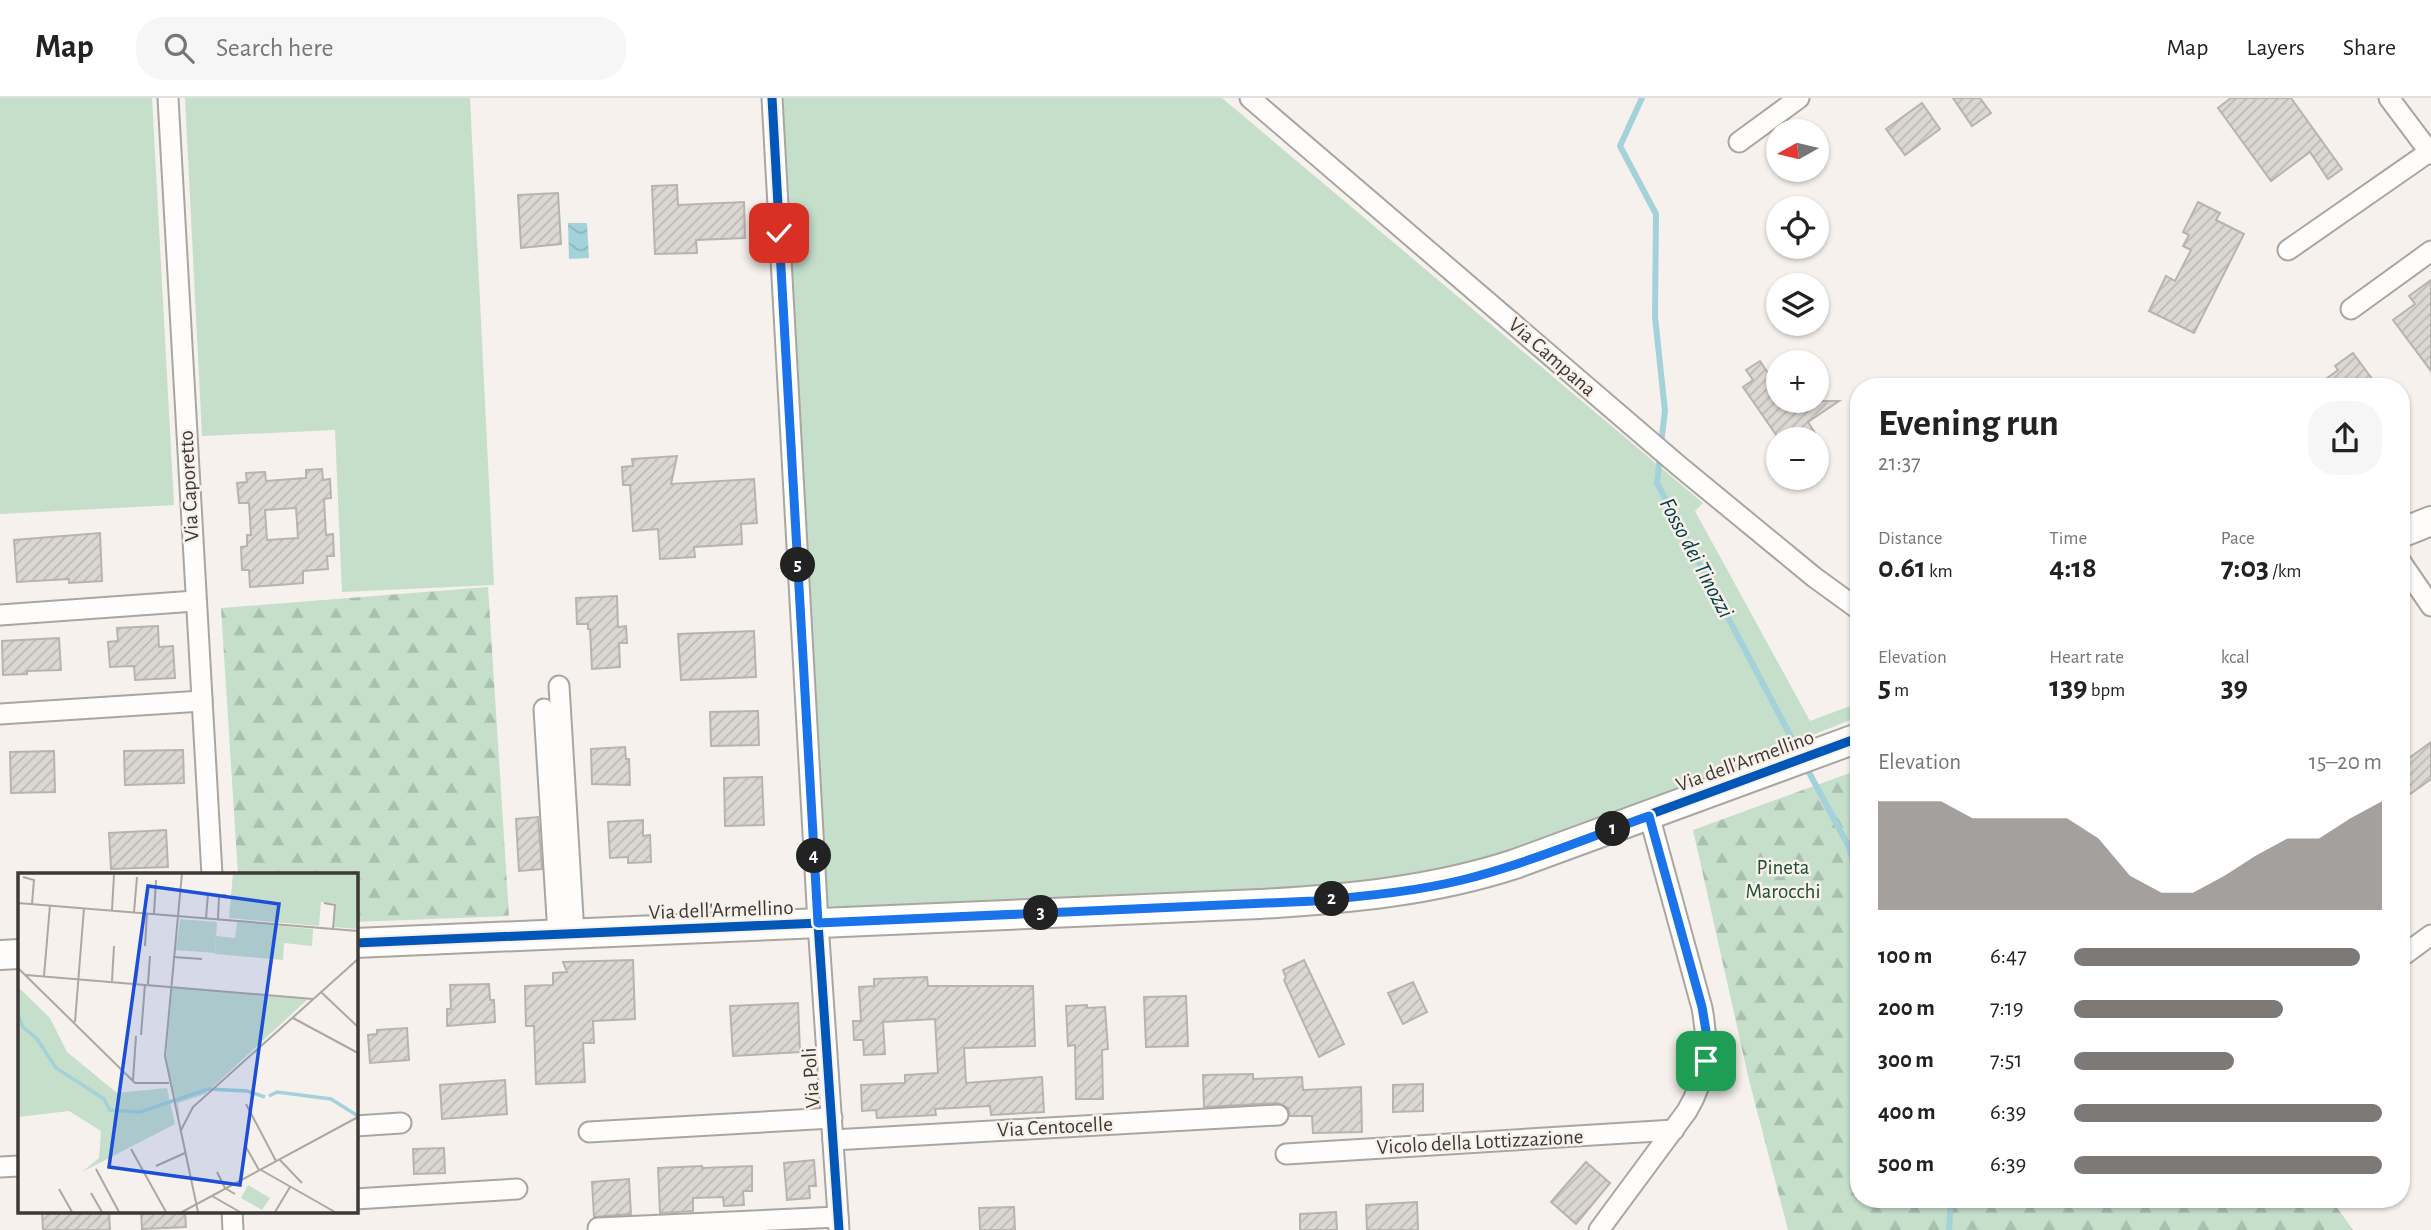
<!DOCTYPE html>
<meta charset="utf-8">
<style>
body{margin:0;font-family:"Alegreya Sans",sans-serif;background:#f6f6f6;color:#222;height:100vh;display:flex;flex-direction:column;font-size:26px;white-space:nowrap}
*{box-sizing:border-box;margin:0}
p{font-size:23px;color:#767676}
.icon{flex:none;width:38px;height:38px;fill:none;stroke:currentColor;stroke-width:2;stroke-linecap:round;stroke-linejoin:round}
.map{position:relative;flex:1;overflow:hidden}
.details{position:absolute;left:1850px;top:280px;width:560px;height:830px;display:flex;flex-direction:column;background:#fff;border-radius:28px;box-shadow:0 2px 5px #0004}
.details>*{flex:none}
.needle{width:46px;rotate:262deg}
.tools{position:absolute;left:1766px;top:21px;display:grid;gap:14px}
.tools a{display:grid;place-items:center;width:63px;height:63px;border-radius:50%;background:#fff;box-shadow:0 2px 5px #0004;font-size:35px}
.pin{position:absolute;display:grid;place-items:center;width:60px;height:60px;color:#fff;margin:-30px;border-radius:14px;box-shadow:0 4px 10px #0006}
.km{position:absolute;width:35px;height:35px;margin:-18px;border-radius:50%;background:#222;color:#fff;font-size:19px;line-height:35px;text-align:center}
.round{display:grid;place-items:center;flex:none;width:74px;height:74px;border-radius:28px;background:#f6f6f6}
.head{display:flex;align-items:center;justify-content:space-between;height:119px;padding:0 28px}
h1{font-size:38px;font-weight:600;line-height:52px}
.stats{display:grid;grid-template-columns:repeat(3,1fr);gap:10px;height:119px;padding:7px 28px}
.stats div{display:grid;align-content:center}
.stats b{font-size:30px;font-weight:600}
.stats small{font-size:19px;font-weight:400}
.stats p{font-size:19px}
.chart{height:196px;padding:14px 28px}
.chart p{display:flex;justify-content:space-between}
.chart svg{width:100%;height:126px;margin-top:7px;fill:#7d7976;opacity:.7}
ul{padding:0 28px;list-style:none;font-size:23px}
li{display:grid;grid-template-columns:112px 84px 1fr;align-items:center;height:52px}
li i{height:18px;border-radius:9px;background:#7d7976}
header{display:flex;align-items:center;gap:42px;box-sizing:border-box;height:98px;padding:0 35px;background:#fff;border-bottom:2px solid #e0e0e0}
header strong{font-size:33px}
nav{display:flex;gap:38px;margin-inline-start:auto;font-size:24px}
.search{width:490px;height:63px;background:#f6f6f6;display:flex;align-items:center;gap:18px;box-sizing:border-box;padding:0 24px;border-radius:28px;color:#767676;font-size:26px}
.map>svg:first-child{display:block}
.green{fill:#c5dfcb}
.forest{fill:url(#forest-firs)}
.water{fill:url(#water-waves)}
.lines{fill:none;stroke-linecap:round;stroke-linejoin:round}
.stream{stroke:#a4d2da;stroke-width:6}
.building{fill:url(#building-hatch);stroke:#b7b4b0;stroke-width:2;fill-rule:evenodd}
.street-casing{stroke:#a9a6a2;stroke-width:23}
.secondary-casing{stroke:#a9a6a2;stroke-width:32}
.street{stroke:#fefdfc;stroke-width:19}
.secondary{stroke:#fefdfc;stroke-width:28}
.cycleway-casing{stroke:#f9f1e9;stroke-width:13}
.cycleway{stroke:#0057b8;stroke-width:9}
.route-casing{stroke:#fff;stroke-width:14}
.route{stroke:#1a73e8;stroke-width:9}
.labels{text-anchor:middle;dominant-baseline:central;stroke-width:5;stroke-linejoin:round;paint-order:stroke}
.street-label{font-size:21px;fill:#3c3936;stroke:#f9f1e9}
.park-label{font-size:21px;fill:#165233;stroke:#f9f1e9}
.water-label{font-size:23px;font-style:italic;fill:#00404b;stroke:#f9f1e9}
.inset-river{fill:none;stroke:#a4d2da;stroke-width:3.5}
.inset-road{fill:none;stroke:#aca7a3;stroke-width:2}
.view{fill:#1d4ed8;fill-opacity:0.15;stroke:#1d4ed8;stroke-width:3.5}
.inset-edge{fill:none;stroke:#3c3936;stroke-width:3.5}
</style>
<header>
<strong>Map</strong>
<div class="search"><svg class="icon" aria-label="search" viewBox="0 0 24 24"><circle cx="10" cy="10" r="6"/><path d="M15 15l6 6"/></svg>Search here</div>
<nav><a>Map</a><a>Layers</a><a>Share</a></nav>
</header>
<div class="map">
<svg width="2431" height="1132" viewBox="0 0 2431 1132">
<defs>
<pattern id="forest-firs" width="22" height="20" patternUnits="userSpaceOnUse" patternTransform="scale(1.75)"><rect width="22" height="20" fill="#c5dfcb"/><path d="M5 1l3.5 6h-7zM16 11l3.5 6h-7z" fill="#aac0af"/></pattern>
<pattern id="water-waves" width="16" height="10" patternUnits="userSpaceOnUse" patternTransform="scale(1.75)"><rect width="16" height="10" fill="#a4d2da"/><path d="M0 5q4-4 8 0t8 0" fill="none" stroke="#8eb5bc"/></pattern>
<pattern id="building-hatch" width="6" height="6" patternUnits="userSpaceOnUse" patternTransform="scale(1.75)"><rect width="6" height="6" fill="#dbd7d3"/><path d="M-1 1l2-2M0 6l6-6M5 7l2-2" fill="none" stroke="#bdb9b6"/></pattern>
</defs>
<rect width="100%" height="100%" fill="#f6f1ec"/>
<g class="green">
<path d="M0,0H152L174,407L0,416Z"/>
<path d="M185,0H470L494,487L342,494L335,332L202,338Z"/>
<path d="M777,0H1222L1703,405L1695,413L1810,623L1858,605V619L1464,774L1311,801L826,809Z"/>
</g>
<g class="forest">
<path d="M488,489L509,818L355,824V777H238L221,510Z"/>
<path d="M1858,672V1101H2331L2353,1132H1788L1749,982L1693,732Z"/>
</g>
<path class="water" d="M568,125H587L589,160L569,161Z"/>
<g class="lines">
<g class="stream">
<path d="M1642,0L1620,48L1656,116L1655,219L1665,313L1661,346"/>
<path d="M1660,357L1657,385L1799,654"/>
<path d="M1805,667L1849,749L1858,779"/>
<path d="M1949,1132L1951,1101"/>
</g>
</g>
<g class="building">
<path d="M1953,0H1980L1991,15L1972,28Z"/>
<path d="M2231,0H2291L2342,71L2328,81L2310,54L2271,83L2218,10Z"/>
<path d="M1922,5L1940,31L1905,57L1886,31Z"/>
<path d="M677,87L678,107L744,104L745,140L696,142L697,155L655,156L652,88Z"/>
<path d="M558,95L561,146L521,150L518,97Z"/>
<path d="M2198,104L2220,115L2216,122L2244,136L2194,235L2149,213L2166,178L2175,183L2191,152L2183,148L2189,137L2183,134Z"/>
<path d="M2431,182V273L2393,222L2415,206L2409,198Z"/>
<path d="M2353,255L2378,289H2315L2338,272L2335,268Z"/>
<path d="M1760,263L1772,281L1778,277V303H1839L1808,324L1815,335L1805,341H1779L1743,289L1753,282L1746,272Z"/>
<path d="M677,358L671,386L754,381L757,425L741,426L742,446L694,449L695,459L660,461L658,431L633,433L630,387H623L622,369L633,368L632,361Z"/>
<path d="M322,371L323,382L330,381L331,400L324,401L326,437L333,436L334,458H327L328,471L303,473V485L250,489L249,472H242L241,449L247,448V437H251L249,405H239L237,385L247,384L246,375L265,374L266,383L306,380V372ZM296,410L298,440L267,442L265,412Z"/>
<path d="M100,435L102,483L69,485V481L17,484L14,442Z"/>
<path d="M617,498L618,529L626,528L627,545H619L620,569L592,571L590,531H588V526H577L576,500Z"/>
<path d="M158,528L159,549L173,548L175,580L135,582L134,568L110,569L108,544L118,543L117,530Z"/>
<path d="M754,533L756,579L681,582L678,536Z"/>
<path d="M59,540L61,572L27,573V576L3,577L2,543Z"/>
<path d="M758,613L759,647L711,648L710,614Z"/>
<path d="M2431,644V681L2410,696L2401,684V666Z"/>
<path d="M625,649L626,661H629L630,687L592,686L591,651Z"/>
<path d="M183,652L184,685L125,687L124,653Z"/>
<path d="M54,653L55,694L11,695L10,654Z"/>
<path d="M762,679L764,727L725,728L724,680Z"/>
<path d="M538,719L542,771L519,773L516,721Z"/>
<path d="M643,722V738L650,737L651,764L628,765V759L610,760L608,724Z"/>
<path d="M166,732L168,769L111,771L109,735Z"/>
<path d="M633,862L635,921L593,923L594,945H583L585,984L536,986L534,928H526L525,888L553,887V875L567,874L563,864Z"/>
<path d="M1304,862L1344,946L1319,959L1284,882L1286,880L1283,872Z"/>
<path d="M927,879L928,888H1033L1035,948L964,950L966,985L1042,979L1044,1014L991,1017L990,1008L935,1011L936,1017L877,1020L876,1012L862,1013L861,987L905,985V977L938,975L935,921L883,924L885,956L864,957L863,942H854L853,923H861L859,889L874,888V881Z"/>
<path d="M1413,884L1427,914L1403,926L1388,895Z"/>
<path d="M489,886L490,902H494L495,924L447,928V911H451L450,887Z"/>
<path d="M1186,898L1188,948L1146,949L1144,899Z"/>
<path d="M798,905L800,954L733,958L730,908Z"/>
<path d="M1087,907V910L1105,909L1108,951L1102,952L1103,1001H1076L1075,947L1068,948L1066,908Z"/>
<path d="M407,930L409,962L370,965L368,937L377,936V932Z"/>
<path d="M1253,976V981L1302,979L1303,992L1361,989L1362,1034L1313,1035L1312,1018H1290L1288,1010L1278,1005L1204,1009L1203,977Z"/>
<path d="M505,982L507,1016L442,1021L440,987Z"/>
<path d="M1423,986V1013L1393,1014V987Z"/>
<path d="M444,1050L445,1075L414,1076L413,1051Z"/>
<path d="M814,1062L816,1088H809L810,1100L787,1102L784,1065Z"/>
<path d="M1586,1064L1610,1085L1576,1126L1551,1104Z"/>
<path d="M702,1068V1070L752,1068V1093H743L744,1107L724,1108L723,1099L693,1100V1113L660,1115L658,1070Z"/>
<path d="M629,1081L631,1116L594,1119L592,1084Z"/>
<path d="M1417,1104L1418,1132H1367L1366,1107Z"/>
<path d="M1014,1109L1015,1132H980L979,1110Z"/>
<path d="M42,1113H109L110,1132H43Z"/>
<path d="M141,1113H185L186,1129L142,1131Z"/>
<path d="M1336,1114L1337,1132H1300V1116Z"/>
</g>
<g class="lines">
<defs>
<g id="street">
<path d="M168,0L212,777"/>
<path d="M772,0L818,825L839,1132"/>
<path d="M1250,0L1679,368L1814,479L1858,511"/>
<path d="M2389,0L2431,56"/>
<path d="M1739,44L1799,0"/>
<path d="M2288,152L2429,54"/>
<path d="M2351,211L2431,153"/>
<path d="M2401,464L2431,508"/>
<path d="M0,517L195,503"/>
<path d="M559,588L574,836"/>
<path d="M544,611L558,836"/>
<path d="M0,616L202,603"/>
<path d="M2401,859L2431,837"/>
<path d="M355,1028L401,1025"/>
<path d="M589,1034L832,1020"/>
<path d="M833,1042L1278,1017"/>
<path d="M1286,1056L1674,1032"/>
<path d="M0,1069L19,1068"/>
<path d="M355,1101L517,1091"/>
<path d="M232,1113L233,1132"/>
<path d="M598,1130L838,1119"/>
<path d="M1599,1132L1687,1013C1707,980 1709,947 1702,910L1649,717"/>
</g>
<g id="secondary">
<path d="M2401,435L2431,423"/>
<path d="M355,845L1260,806C1347,801 1432,793 1515,766L1858,640"/>
<path d="M0,857L19,856"/>
</g>
</defs>
<use href="#street" class="street-casing"/>
<use href="#secondary" class="secondary-casing"/>
<use href="#street" class="street"/>
<use href="#secondary" class="secondary"/>
<defs>
<g id="cycleway">
<path d="M772,0L818,825L839,1132"/>
<path d="M355,845L1260,806C1347,801 1432,793 1515,766L1858,640"/>
</g>
</defs>
<use href="#cycleway" class="cycleway-casing"/>
<use href="#cycleway" class="cycleway"/>
</g>
<g class="lines">
<defs>
<path id="route" d="M779,135L818,825L1314,803C1364,798 1413,794 1462,782C1526,766 1587,740 1649,718L1702,909L1706,933V963"/>
</defs>
<use href="#route" class="route-casing"/>
<use href="#route" class="route"/>
</g>
<g class="labels">
<g class="street-label">
<text transform="translate(1552 259) rotate(41)">Via Campana</text>
<text transform="translate(189 388) rotate(-93)">Via Caporetto</text>
<text transform="translate(1745 663) rotate(-20)">Via dell'Armellino</text>
<text transform="translate(721 812) rotate(-2)">Via dell'Armellino</text>
<text transform="translate(811 980) rotate(-94)">Via Poli</text>
<text transform="translate(1055 1029) rotate(-3)">Via Centocelle</text>
<text transform="translate(1480 1044) rotate(-3)">Vicolo della Lottizzazione</text>
</g>
<g class="park-label">
<text x="1783" y="769">Pineta<tspan x="1783" dy="24">Marocchi</tspan></text>
</g>
<g class="water-label">
<text transform="translate(1696 460) rotate(62)">Fosso dei Tinozzi</text>
</g>
</g>
<g transform="translate(18 775)">
<rect width="340" height="340" fill="#f6f1ec"/>
<path d="M215,0H339V56L316,54L318,31L303,29L301,53L211,45ZM219,49L295,56L294,73L266,70L265,87L197,81L198,63L217,65ZM154,114L291,125L187,221L160,230L162,246L148,188ZM230,312L252,325L244,337L223,325Z" fill="#c5dfcb"/>
<path d="M162,46L199,49L197,80L158,77ZM0,114L32,145L49,179L99,220L149,215L157,251L64,299L81,285L83,258L51,238L0,244Z" fill="#c5dfcb"/>
<path class="inset-river" d="M0,141L5,154L19,166L38,195L86,226L92,237L122,239L190,216L229,218L247,224M251,223L259,219L313,226L340,243"/>
<path class="inset-road" d="M164,0L147,183L180,339M5,4L16,7L14,31M0,30L340,58M306,30L317,32L315,56M94,37L96,2M116,39L119,4M136,41L138,7M188,45L190,21M200,46L201,23L208,22M127,73L129,40M155,84L184,86M0,95L117,210H151M8,102L295,126M26,103L32,32M94,108L96,73M118,110L121,82M130,111L132,83M303,119L340,154M275,145L340,180M57,149L66,35M123,162L127,111M115,207L118,163M228,231L258,288M163,257L175,234L340,86M228,274L241,297M113,276L148,339M261,286L284,310M138,293L167,280M78,296L101,339M243,297L317,339M199,299L207,315L217,321M41,316L54,339M73,320L84,339M194,323L222,339M164,339L340,244M257,339L272,314"/>
<path class="view" d="M130,13L261,31L222,312L91,294Z"/>
<rect width="340" height="340" class="inset-edge"/>
</g>
</svg>
<div class="tools">
<a><svg class="needle" viewBox="-14 -14 28 28"><path d="M0-13l5 13h-10z" fill="#e53935"/><path d="M0 13l5-13h-10z" fill="#767676"/></svg></a>
<a><svg class="icon" aria-label="locate" viewBox="0 0 24 24"><circle cx="12" cy="12" r="6"/><path d="M12 2v4M12 18v4M2 12h4M18 12h4"/></svg></a>
<a><svg class="icon" aria-label="layers" viewBox="0 0 24 24"><path d="M12 4l9 5-9 5-9-5zM3 14l9 5 9-5"/></svg></a>
<a>+</a>
<a>−</a>
</div>
<div class="pin" style="left:1706px;top:963px;background:#1e9e55"><svg class="icon" aria-label="arrive" viewBox="0 0 24 24"><path d="M6 21V4h12l-3 4 3 4H6"/></svg></div>
<div class="pin" style="left:779px;top:135px;background:#d93025"><svg class="icon" aria-label="check" viewBox="0 0 24 24"><path d="M5 12l5 5 9-10"/></svg></div>
<b class="km" style="left:1613px;top:731px">1</b>
<b class="km" style="left:1332px;top:801px">2</b>
<b class="km" style="left:1041px;top:815px">3</b>
<b class="km" style="left:814px;top:758px">4</b>
<b class="km" style="left:798px;top:467px">5</b>
<section class="details">
<div class="head"><div><h1>Evening run</h1><p>21:37</p></div><a class="round"><svg class="icon" aria-label="share" viewBox="0 0 24 24"><path d="M12 15V3M7 8l5-5 5 5M5 13v7h14v-7"/></svg></a></div>
<div class="stats">
<div><p>Distance</p><b>0.61<small> km</small></b></div>
<div><p>Time</p><b>4:18</b></div>
<div><p>Pace</p><b>7:03<small> /km</small></b></div>
</div>
<div class="stats">
<div><p>Elevation</p><b>5<small> m</small></b></div>
<div><p>Heart rate</p><b>139<small> bpm</small></b></div>
<div><p>kcal</p><b>39</b></div>
</div>
<div class="chart"><p><span>Elevation</span>15–20 m</p>
<svg viewBox="0 0 160 44" preserveAspectRatio="none"><path d="M0 44V6L10 6L20 6L30 12L40 12L50 12L60 12L70 19L80 32L90 38L100 38L110 32L120 25L130 19L140 19L150 12L160 6V44z"/></svg>
</div>
<ul>
<li><b>100 m</b>6:47<i style="width:93%"></i></li>
<li><b>200 m</b>7:19<i style="width:68%"></i></li>
<li><b>300 m</b>7:51<i style="width:52%"></i></li>
<li><b>400 m</b>6:39<i style="width:100%"></i></li>
<li><b>500 m</b>6:39<i style="width:100%"></i></li>
</ul>
</section>
</div>
